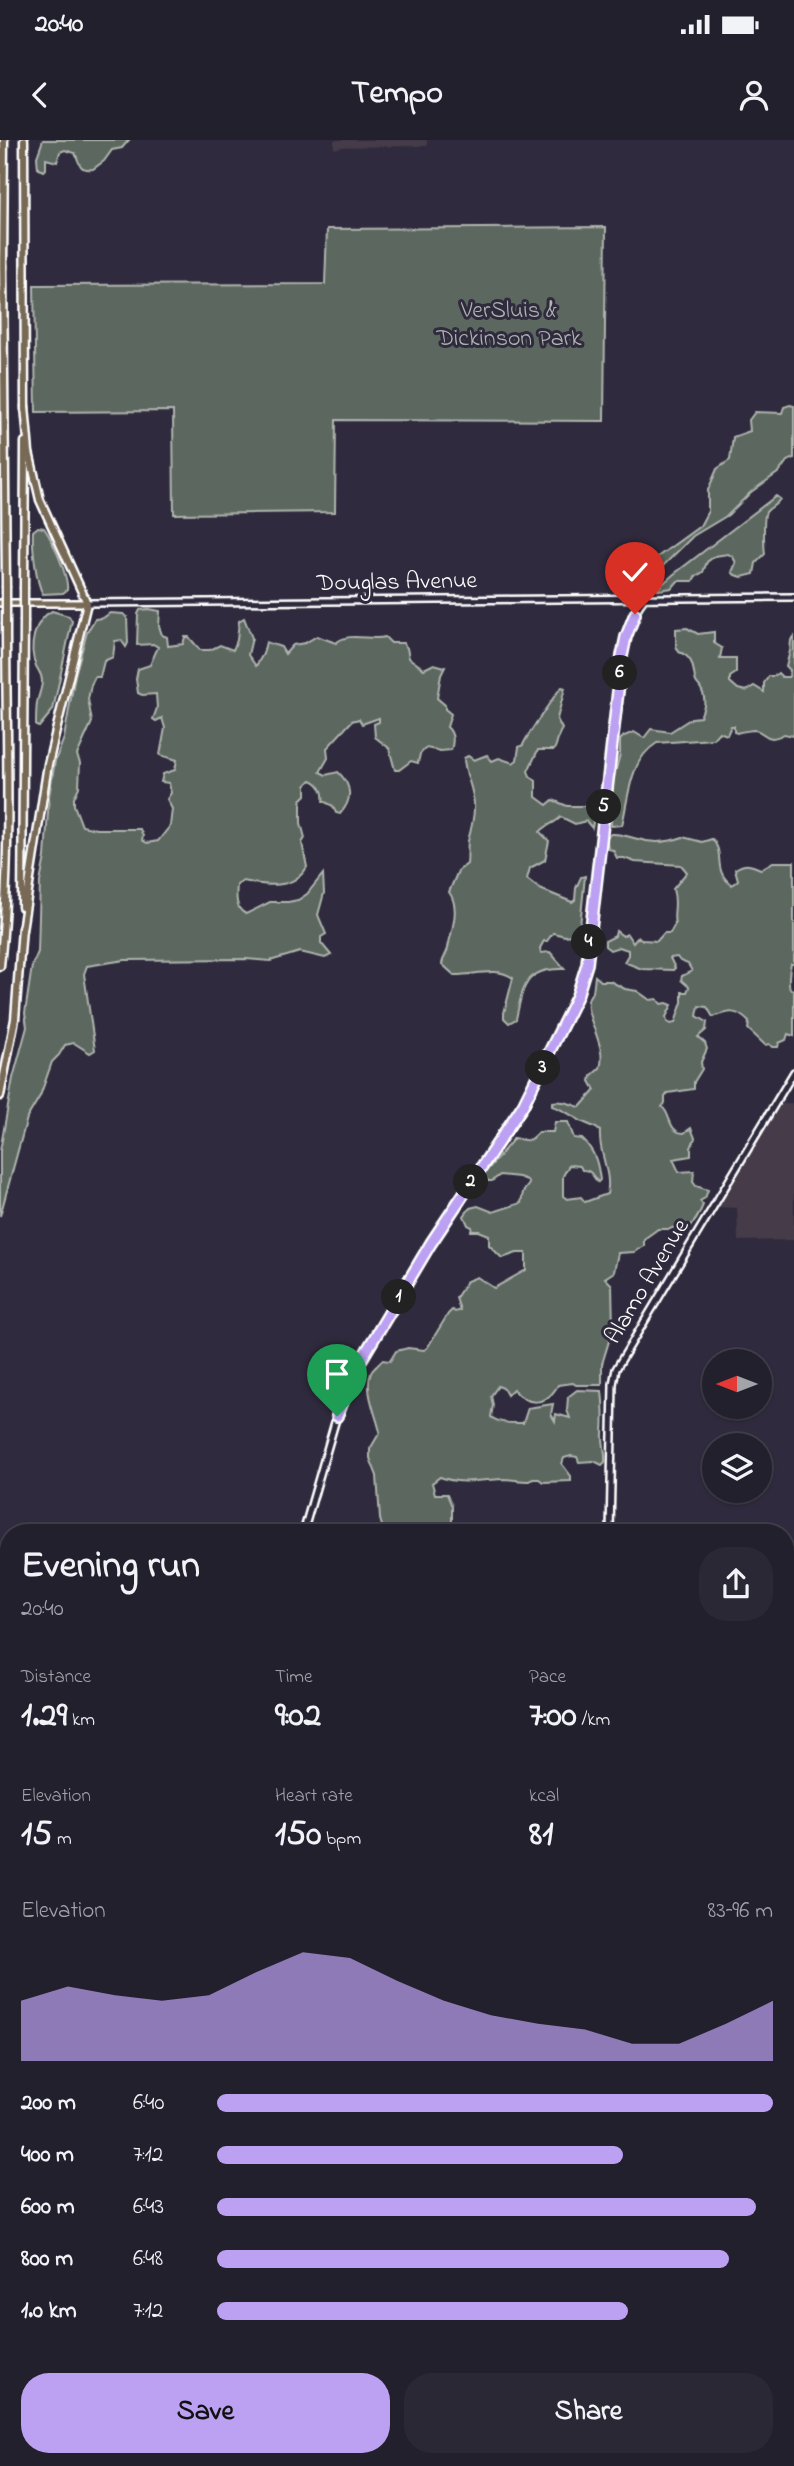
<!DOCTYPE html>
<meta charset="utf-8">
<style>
body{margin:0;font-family:"Indie Flower",sans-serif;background:#2b2836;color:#f1f3f6;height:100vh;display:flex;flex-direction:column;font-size:26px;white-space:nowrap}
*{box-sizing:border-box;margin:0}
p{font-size:23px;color:#a3a3aa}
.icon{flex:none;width:38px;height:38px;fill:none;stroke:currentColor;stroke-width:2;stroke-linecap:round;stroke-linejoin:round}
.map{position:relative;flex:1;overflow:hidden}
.drawer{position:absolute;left:0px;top:1384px;width:794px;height:943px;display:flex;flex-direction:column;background:#23202e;border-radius:28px 28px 0 0;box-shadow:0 2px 5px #0004,0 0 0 2px #403e4a}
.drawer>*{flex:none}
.needle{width:46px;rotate:270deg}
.tools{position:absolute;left:702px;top:1209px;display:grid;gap:14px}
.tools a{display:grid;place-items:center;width:70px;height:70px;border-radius:50%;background:#23202e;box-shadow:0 2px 5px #0004,0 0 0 2px #403e4a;font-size:35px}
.pin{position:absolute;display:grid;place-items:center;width:60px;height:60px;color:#fff;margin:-72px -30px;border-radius:50% 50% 50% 0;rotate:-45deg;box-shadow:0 0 7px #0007}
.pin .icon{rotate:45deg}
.km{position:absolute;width:35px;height:35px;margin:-18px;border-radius:50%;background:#222;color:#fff;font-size:19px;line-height:35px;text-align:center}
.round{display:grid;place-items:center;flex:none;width:74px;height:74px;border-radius:28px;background:#2b2836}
.headline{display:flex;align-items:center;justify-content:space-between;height:119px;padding:0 21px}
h1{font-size:38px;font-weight:700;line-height:52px}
.figures{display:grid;grid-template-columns:repeat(3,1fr);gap:10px;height:119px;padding:7px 21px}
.figures div{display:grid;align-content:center}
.figures b{font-size:35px;font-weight:700}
.figures small{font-size:19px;font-weight:400}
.figures p{font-size:19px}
.chart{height:196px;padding:14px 21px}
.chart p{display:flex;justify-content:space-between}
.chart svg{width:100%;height:126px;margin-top:7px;fill:#bca0f2;opacity:.7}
.button{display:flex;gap:14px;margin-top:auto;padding:14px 21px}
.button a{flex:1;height:80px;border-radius:28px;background:#bca0f2;color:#111;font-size:28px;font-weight:700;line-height:80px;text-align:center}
.button a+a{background:#2b2836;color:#f1f3f6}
ul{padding:0 21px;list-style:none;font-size:23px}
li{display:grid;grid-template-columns:112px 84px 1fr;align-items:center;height:52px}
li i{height:18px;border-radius:9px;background:#bca0f2}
.status{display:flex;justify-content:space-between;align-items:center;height:49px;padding:0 35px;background:#23202e;direction:ltr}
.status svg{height:19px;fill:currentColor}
header{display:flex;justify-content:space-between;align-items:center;height:91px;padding:0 21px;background:#23202e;font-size:32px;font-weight:700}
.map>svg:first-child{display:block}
.built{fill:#443a49}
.green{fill:#5c685e;stroke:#aeb4ae;stroke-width:2}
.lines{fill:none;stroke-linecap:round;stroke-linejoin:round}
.secondary-casing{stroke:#fff;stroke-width:10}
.primary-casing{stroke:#fff;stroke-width:10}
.highway-casing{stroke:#fff;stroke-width:11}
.secondary{stroke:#2f2a3d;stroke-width:5}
.primary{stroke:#776954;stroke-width:5}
.highway{stroke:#776954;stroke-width:6}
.highway-bridge-casing{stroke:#fff;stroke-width:11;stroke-linecap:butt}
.highway-bridge{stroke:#776954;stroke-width:6}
.route-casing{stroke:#fff;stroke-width:14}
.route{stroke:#bca0f2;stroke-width:9}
.labels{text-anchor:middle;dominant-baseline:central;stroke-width:6;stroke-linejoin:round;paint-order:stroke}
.park-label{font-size:24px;fill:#aeb4ae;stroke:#2f2a3d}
.street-label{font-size:24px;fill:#fff;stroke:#2f2a3d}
</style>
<div class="status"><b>20:40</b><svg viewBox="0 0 49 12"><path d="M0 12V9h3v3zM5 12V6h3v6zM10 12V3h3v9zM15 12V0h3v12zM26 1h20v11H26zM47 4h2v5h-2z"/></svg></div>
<header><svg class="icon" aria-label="back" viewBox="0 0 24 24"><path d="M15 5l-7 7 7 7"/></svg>Tempo<svg class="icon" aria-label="person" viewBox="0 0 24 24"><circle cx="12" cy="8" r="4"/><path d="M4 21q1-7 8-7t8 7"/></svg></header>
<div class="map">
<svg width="794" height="2326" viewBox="0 0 794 2326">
<rect width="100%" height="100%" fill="#2f2a3d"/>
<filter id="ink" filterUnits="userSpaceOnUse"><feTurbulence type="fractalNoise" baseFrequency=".0143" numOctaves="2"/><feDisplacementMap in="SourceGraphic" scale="14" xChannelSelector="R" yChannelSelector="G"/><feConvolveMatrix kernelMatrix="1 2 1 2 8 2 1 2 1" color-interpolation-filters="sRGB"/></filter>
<g filter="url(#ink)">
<g class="built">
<path d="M334,0H427V6L343,7L334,9Z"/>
<path d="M794,963V1100L738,1101L737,1068L717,1067L779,964Z"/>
</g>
<g class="green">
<path d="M43,0H129L122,8L112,10L104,21L93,29C79,31 80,24 75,13L65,10L60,12L57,22L46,19V29L44,31L38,29L37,17Z"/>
<path d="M606,87L604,281L336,280L335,372L174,374L173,271L36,272L34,145L325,144L327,89Z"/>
<path d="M790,265L794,266V318L787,321L779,332L751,352L728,375L693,396L660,429L653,424L656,418L700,386L708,371V350L717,329L730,320L733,297L750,291L749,280L755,272L782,273L784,267Z"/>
<path d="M776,356L780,359C776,366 771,366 766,372C763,376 764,407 765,414L756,423L754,434L742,437L735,435L732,432L736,423L733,417L728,414L715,416L707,422L703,432L695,437L693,441H678L672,448L658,450V448L674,434Z"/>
<path d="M38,387L44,388C52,399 69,437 67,450L63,453L43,454C36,443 32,406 33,391Z"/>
<path d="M149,469L160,471L159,486L162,495L167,497L168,506L183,504L185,497H189L200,510H210L220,505L233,510L237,500L239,481L244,478L252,498L248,515L256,526L263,514L266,502L281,507L285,514L293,505L305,503L317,496L336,503C349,491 370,501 385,497L391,503H403L407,508L409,518L424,529L434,524L445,527L441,535L437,558L445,565V569L451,574L447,587C454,593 454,601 451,610L440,611L426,608L420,614L418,623L411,621L399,630H395L389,608L375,597L374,584L379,582V578L362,584L359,579L352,581L327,608L328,618L320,632L326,635L338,632C352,645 353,660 340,674L336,673L333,666L323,661C325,652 319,643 311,640L306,645V655L301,660V683L305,698L302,703L307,727C294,750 266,746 243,741L237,745C236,756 235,769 246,774L270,762H288L298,760L307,754L323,734L324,753L318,775L326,794L321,797V803L331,815L325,818L300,812L270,821L246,819L125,820L87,826L84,834L95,910L90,913L74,903L65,905L59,915L52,922L40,956L27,978L0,1076V1011L13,938L27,887L25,873L32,826L38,812L40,742L45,717L49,656L55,621L64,598L75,535L87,492L95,479L103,478L110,473L123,474L127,477L128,503L126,507L121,500L115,501L113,517L104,521L100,537H95L91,545L88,559L92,582L77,615L80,623L79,647L74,658V665L82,686L96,689H140L143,696L142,700L147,703L158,701L170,686L172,669L167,659L171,653L169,643L161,642L163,634L175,630L177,620L160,615L165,588L162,578L156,581L153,579L157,568L156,554L142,555L138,553L136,539L138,529L150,525L158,507L153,504L137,505L138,474L140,470Z"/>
<path d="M52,471L69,476L72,481L53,570L39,587L36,586C36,578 36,570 37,563C38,556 42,549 42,541C42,534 39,532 36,526C28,507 34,480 52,471Z"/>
<path d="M687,488L698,494L714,492V503L722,508L720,518H736V533L730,537V542L738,549L746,551L754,546L764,552V543L769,536H774L778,533L782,537H789L790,530L786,526L790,511L791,500L794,497V596L784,594C766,604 766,592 755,590C752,590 739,592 737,593L734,592V586H731L727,595L719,592L713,599L657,603C629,620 629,657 622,685L611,686L612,644L620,614V600L624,596L634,592L644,598L651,589L670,592L692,578L700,577C704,568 707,559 701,549C699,545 696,544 695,539C693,527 693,517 679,512L676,506V489Z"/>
<path d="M562,547L565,548L557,579L562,589C557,596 558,603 554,610H538L528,631L530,636L536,641V657L547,665L553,660L567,666H596L592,688L586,681L575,684L561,677C555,683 546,685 540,692L549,701L545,720L530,728L527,739L540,749L572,762L575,760L576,748L581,737L585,736L580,786L578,794L565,796L553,793L547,801H544L540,808L541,813L550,812L565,829C525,827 523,847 516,879L509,883L504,878V873L513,838C496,826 473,836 454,835L442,824C443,817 447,814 448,808C451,790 461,769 449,752L458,731L467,724C468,716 467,709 468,701C471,690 474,679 474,668C475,650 464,634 464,618L468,616L474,620L487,615L492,621L499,618L513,623L517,620L519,607L523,605C526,597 558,550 562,547Z"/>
<path d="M611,694C620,693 629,697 638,699C653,704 669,702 683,697L702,702L712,699C726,713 711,730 732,745L738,740L735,729C747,722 750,725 761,729L773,722H794V824H791C789,831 788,842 790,849L794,850V896L788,894L786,900L779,903L778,907H773L769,904L765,905L748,889L749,882C736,869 730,871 713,877L707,867L699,866L697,876L707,882L706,890L698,897L705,903L707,909L701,922L702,929L694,942V949L668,953L665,957V963L662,967C671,973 668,993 684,993L691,988L695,998L691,1008V1016L673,1019L679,1032L694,1031L693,1042L696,1046L708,1050L705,1058L700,1061L703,1065C700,1072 696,1083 689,1086L682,1084L670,1089H658L644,1099V1106L634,1112L618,1113L614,1132L605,1138L612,1145L613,1188L602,1224V1245H576L573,1243L558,1245C546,1267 527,1266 513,1249L507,1255L503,1248L498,1246L491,1256L493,1265L491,1277C500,1284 512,1283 523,1283L528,1268L553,1264L551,1274L555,1281L556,1274L570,1278L567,1270L568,1257L577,1250L602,1251C604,1266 604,1278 603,1293C602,1302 606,1312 605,1322L602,1325L594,1321L579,1322L577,1317L571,1316L564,1318L562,1324L571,1336V1341L543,1342L539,1339H533L529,1341C519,1341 511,1339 501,1339C482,1340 459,1345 440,1337L432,1343L435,1354H447L452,1366V1384L444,1389V1393H384L380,1379L377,1336L370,1318V1309L380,1292C376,1274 364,1250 371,1233C373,1228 379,1225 382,1220L390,1221L396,1211L408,1208L424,1210L427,1208L448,1174L452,1170L455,1172L460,1170L456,1158L467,1141L477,1137L494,1148L526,1130V1113H517L502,1118L489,1105V1095L479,1091H471L472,1087L468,1085L464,1076L470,1068L478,1066L493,1072L521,1063L523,1052L529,1044L527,1040L519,1037L500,1035L492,1041H488L483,1035L514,998C527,1001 529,1003 539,992H553L555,982H568L574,998L582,999C595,1011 598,1023 600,1040L598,1042C591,1035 592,1030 582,1030L580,1026L569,1025L563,1036V1056L567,1059L581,1057L585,1062L607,1054C612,1032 598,1013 600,991C595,986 591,986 585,983C573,977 565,970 552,966V962C563,960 570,964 580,967L595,950L590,941L591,936L600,928C609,902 575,867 593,852L595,836L601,841H610L625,849L637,851L650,860L657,859L661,864L667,863L672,865L666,877L667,882L671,884L675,883L682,862V852H687L689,847L681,840L682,836L692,831L688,824L680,821L677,817L670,818L675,828L673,830L642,829L624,822L628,815V810L619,807L610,810L605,806V801L615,796L616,791L623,796L627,794L633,803L638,797L643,800L657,801L664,793H670L675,784C672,772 678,765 673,749L687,732L681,725L635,722L624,718H617L613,710L608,709L606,697Z"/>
<rect x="0" y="2177" width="9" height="134"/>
</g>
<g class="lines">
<defs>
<g id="secondary">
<path d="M87,463L794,457"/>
<path d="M303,1393L340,1265L357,1227L431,1103L524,966L577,856L587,825L622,516C626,496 631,475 644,459"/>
<path d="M610,1393L613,1244L616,1229L794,932"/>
<path d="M786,1900H794"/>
<path d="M0,1903H9"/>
<path d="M0,2075L9,2063"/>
<path d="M337,2326L338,2319"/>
</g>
<path id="primary" d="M0,463H87"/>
<g id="highway">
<path d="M24,0L25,270"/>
<path d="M3,125L6,446"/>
<path d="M3,128L4,0"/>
<path d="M24,447L25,302"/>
<path d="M22,767L24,482"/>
<path d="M22,790L48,624L87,463L40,360L29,312L25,266"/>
<path d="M0,826C12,715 6,595 6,484"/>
<path d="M0,956L15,879L22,788"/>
</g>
</defs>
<use href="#secondary" class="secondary-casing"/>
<use href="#primary" class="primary-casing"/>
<use href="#highway" class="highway-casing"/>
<use href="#secondary" class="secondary"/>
<use href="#primary" class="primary"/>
<use href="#highway" class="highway"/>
<defs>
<g id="highway-bridge">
<path d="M24,447V482"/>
<path d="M6,484V446"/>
</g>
</defs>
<use href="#highway-bridge" class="highway-bridge-casing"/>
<use href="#highway-bridge" class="highway-bridge"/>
</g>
</g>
<g class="lines" filter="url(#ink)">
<defs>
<path id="route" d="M337,1276L357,1227L431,1103L523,965L577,856L587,824L622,516L626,497L635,474"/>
</defs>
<use href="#route" class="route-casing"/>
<use href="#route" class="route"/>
</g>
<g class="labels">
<g class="park-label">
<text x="509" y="171">VerSluis &amp;<tspan x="509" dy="28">Dickinson Park</tspan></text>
</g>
<g class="street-label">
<text transform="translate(397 443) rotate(-1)">Douglas Avenue</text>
<text transform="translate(648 1142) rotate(-59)">Alamo Avenue</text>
</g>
</g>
</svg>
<div class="tools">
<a><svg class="needle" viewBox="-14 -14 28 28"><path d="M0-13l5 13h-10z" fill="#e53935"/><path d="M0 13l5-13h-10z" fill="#a3a3aa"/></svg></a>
<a><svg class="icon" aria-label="layers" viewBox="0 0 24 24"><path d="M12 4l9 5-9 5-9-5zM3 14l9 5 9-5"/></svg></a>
</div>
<div class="pin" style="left:337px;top:1276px;background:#1e9e55"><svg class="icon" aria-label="arrive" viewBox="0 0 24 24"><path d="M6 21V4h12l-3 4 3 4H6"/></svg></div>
<div class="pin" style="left:635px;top:474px;background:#d93025"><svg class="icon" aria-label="check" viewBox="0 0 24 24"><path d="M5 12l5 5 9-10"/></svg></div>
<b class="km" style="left:399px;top:1157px">1</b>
<b class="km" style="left:471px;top:1042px">2</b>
<b class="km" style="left:543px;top:928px">3</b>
<b class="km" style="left:589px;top:802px">4</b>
<b class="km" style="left:604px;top:667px">5</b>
<b class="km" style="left:620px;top:533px">6</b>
<section class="drawer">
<div class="headline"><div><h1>Evening run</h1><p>20:40</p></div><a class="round"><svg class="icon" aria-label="share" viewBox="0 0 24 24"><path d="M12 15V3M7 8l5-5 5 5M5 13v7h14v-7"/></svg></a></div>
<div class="figures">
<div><p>Distance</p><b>1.29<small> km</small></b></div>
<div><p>Time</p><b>9:02</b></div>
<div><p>Pace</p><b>7:00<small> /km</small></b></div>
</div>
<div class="figures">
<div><p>Elevation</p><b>15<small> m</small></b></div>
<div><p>Heart rate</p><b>150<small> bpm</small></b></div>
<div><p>kcal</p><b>81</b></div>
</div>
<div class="chart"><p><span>Elevation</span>83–96 m</p>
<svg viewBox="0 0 160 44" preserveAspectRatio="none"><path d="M0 44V23L10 18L20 21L30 23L40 21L50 13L60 6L70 8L80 16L90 23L100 28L110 31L120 33L130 38L140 38L150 31L160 23V44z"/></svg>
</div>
<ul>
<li><b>200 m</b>6:40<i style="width:100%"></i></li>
<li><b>400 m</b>7:12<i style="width:73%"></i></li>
<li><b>600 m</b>6:43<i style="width:97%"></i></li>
<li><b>800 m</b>6:48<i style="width:92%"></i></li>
<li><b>1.0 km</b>7:12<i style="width:74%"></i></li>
</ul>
<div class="button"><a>Save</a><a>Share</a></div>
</section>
</div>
